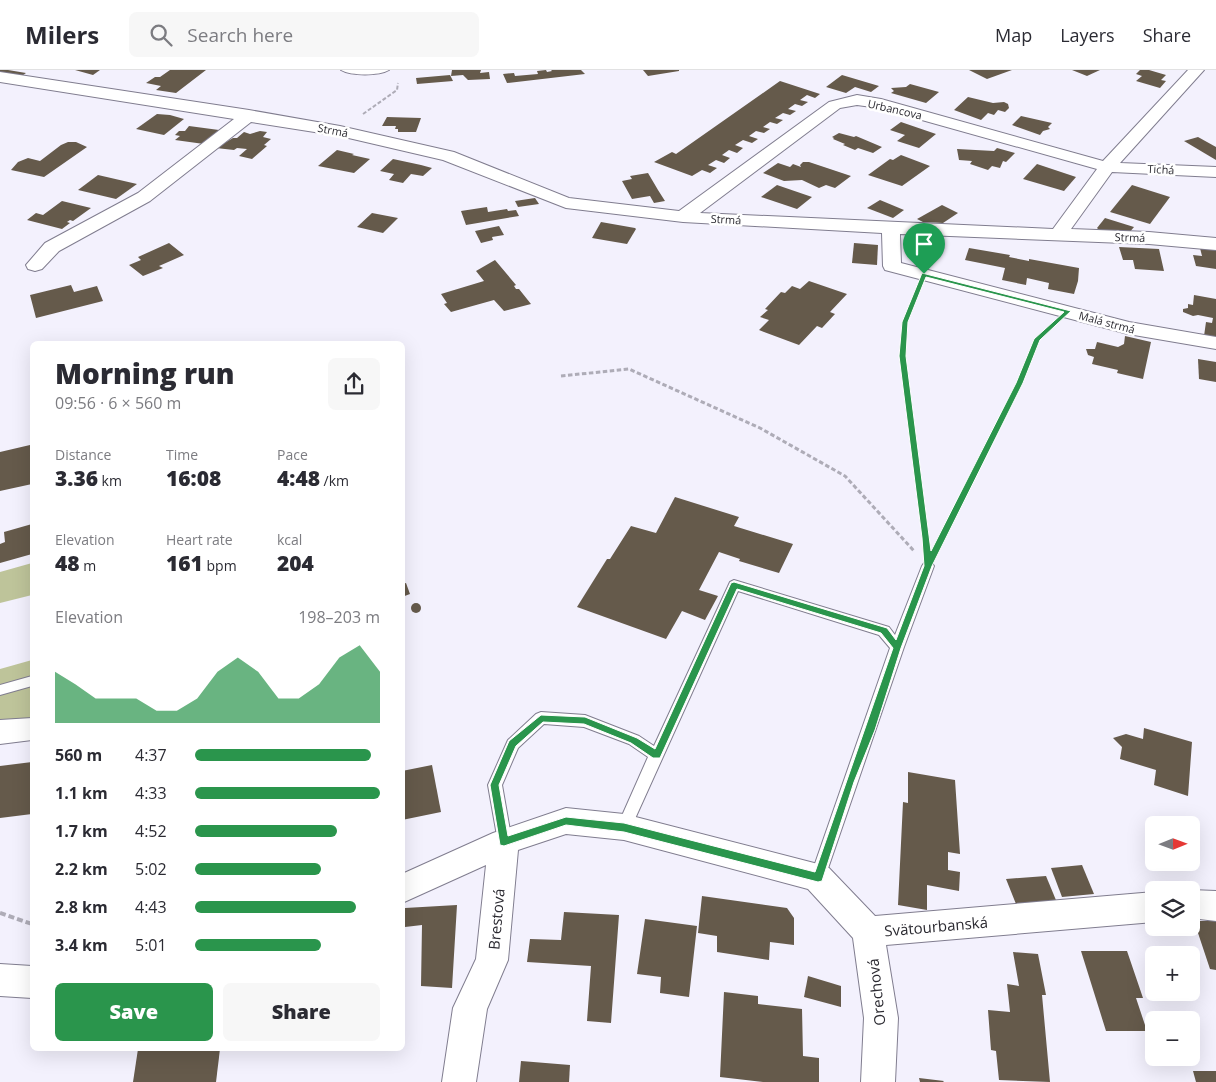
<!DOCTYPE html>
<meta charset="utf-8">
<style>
body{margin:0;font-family:"Open Sans",sans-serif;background:#f7f7f7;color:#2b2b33;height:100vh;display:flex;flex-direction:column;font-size:19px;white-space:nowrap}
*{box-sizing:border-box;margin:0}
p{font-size:16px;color:#7c7c81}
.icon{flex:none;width:28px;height:28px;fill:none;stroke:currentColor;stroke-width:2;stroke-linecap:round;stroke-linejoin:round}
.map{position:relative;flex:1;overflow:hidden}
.drawer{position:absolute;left:30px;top:271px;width:375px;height:710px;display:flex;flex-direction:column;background:#fff;border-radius:8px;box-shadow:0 5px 20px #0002}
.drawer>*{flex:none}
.needle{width:32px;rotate:89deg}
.buttons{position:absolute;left:1145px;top:746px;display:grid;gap:10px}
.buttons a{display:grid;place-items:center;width:55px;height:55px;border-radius:8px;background:#fff;box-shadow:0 5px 20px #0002;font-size:25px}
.pin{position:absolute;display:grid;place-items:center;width:42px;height:42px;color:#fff;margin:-51px -21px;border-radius:50% 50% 50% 0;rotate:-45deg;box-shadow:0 0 5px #0007}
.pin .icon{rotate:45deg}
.round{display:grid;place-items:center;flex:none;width:52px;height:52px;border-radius:8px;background:#f7f7f7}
.headline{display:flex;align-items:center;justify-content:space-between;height:85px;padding:0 25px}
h1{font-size:28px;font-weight:800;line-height:38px}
.stats{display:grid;grid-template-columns:repeat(3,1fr);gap:8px;height:85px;padding:5px 25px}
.stats div{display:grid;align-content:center}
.stats b{font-size:21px;font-weight:800}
.stats small{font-size:14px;font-weight:400}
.stats p{font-size:14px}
.chart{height:140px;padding:10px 25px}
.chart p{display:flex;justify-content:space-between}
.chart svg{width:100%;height:90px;margin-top:5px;fill:#2a954c;opacity:.7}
.button{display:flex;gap:10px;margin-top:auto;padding:10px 25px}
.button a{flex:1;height:58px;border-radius:8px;background:#2a954c;color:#fff;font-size:20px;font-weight:800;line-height:58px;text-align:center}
.button a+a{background:#f7f7f7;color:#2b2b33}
ul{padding:0 25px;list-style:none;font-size:16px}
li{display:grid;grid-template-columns:80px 60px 1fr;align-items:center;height:38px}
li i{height:12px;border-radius:6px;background:#2a954c}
header{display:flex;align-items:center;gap:30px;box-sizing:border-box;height:70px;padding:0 25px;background:#fff;border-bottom:1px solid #e1e1e2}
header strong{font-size:24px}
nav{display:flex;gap:28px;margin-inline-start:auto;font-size:18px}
.search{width:350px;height:45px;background:#f7f7f7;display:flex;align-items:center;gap:12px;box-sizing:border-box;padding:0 18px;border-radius:8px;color:#7c7c81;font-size:19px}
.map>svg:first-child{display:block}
.forest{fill:#bec49a}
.building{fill:#655a4b}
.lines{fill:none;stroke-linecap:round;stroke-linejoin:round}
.service-casing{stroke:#807d8f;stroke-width:2}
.minor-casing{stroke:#807d8f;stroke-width:2}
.path-far2{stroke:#aeacb7;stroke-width:2;stroke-dasharray:4 2;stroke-linecap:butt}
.path-far1{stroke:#aeacb7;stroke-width:3;stroke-dasharray:4.5 2.5;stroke-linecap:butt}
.path{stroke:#aeacb7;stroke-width:4;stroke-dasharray:6 3;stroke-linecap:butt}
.service{fill:#fff;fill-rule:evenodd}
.minor{fill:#fff;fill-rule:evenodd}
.route{fill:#2a954c;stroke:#fff;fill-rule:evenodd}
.labels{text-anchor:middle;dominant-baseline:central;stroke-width:5;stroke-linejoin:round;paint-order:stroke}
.far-street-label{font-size:11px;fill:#2b2a31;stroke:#fff}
.near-street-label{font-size:15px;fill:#2b2a31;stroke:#fff}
</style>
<header>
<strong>Milers</strong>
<div class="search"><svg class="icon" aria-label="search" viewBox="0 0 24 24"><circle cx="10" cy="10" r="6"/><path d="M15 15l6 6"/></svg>Search here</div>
<nav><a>Map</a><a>Layers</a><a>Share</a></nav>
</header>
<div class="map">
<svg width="1216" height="1012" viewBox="0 0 1216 1012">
<rect width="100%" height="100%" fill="#f3f1fd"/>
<g class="forest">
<path d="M32,493V525L0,533V502Z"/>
<path d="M32,590V657L0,661V599Z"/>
</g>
<g class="building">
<path d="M0,0H8L26,3L19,8L0,4Z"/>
<path d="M75,0H100L93,5Z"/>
<path d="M170,0H206L176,23L156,20L161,16L146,13L155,7H160Z"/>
<path d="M452,0H481L480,3L489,2L490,9L468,10L463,5L451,6Z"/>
<path d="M546,0L547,2L552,1L551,0H581L585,4L507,13L503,4L514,3L515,6L538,4L537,1Z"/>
<path d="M643,0H679V1L648,6Z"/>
<path d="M969,0H1012L987,9Z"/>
<path d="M1072,0H1100L1087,6Z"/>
<path d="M1140,0H1149L1166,5L1161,10L1166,11L1160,18L1136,11L1142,6L1136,4Z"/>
<path d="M450,5L453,11L417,14L416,8Z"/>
<path d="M842,5L879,16L871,22L855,17L846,23L826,17Z"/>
<path d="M780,11L820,24L815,28L807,25L800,30L808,32L802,36L795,34L788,39L796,41L790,45L783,43L775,48L783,50L777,54L770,52L763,57L770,59L764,63L756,61L749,66L758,69L752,73L743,70L735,75L743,78L737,83L729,80L722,85L730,88L724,93L716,90L708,95L717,98L710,103L702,100L692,106L654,92L672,82L676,84Z"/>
<path d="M910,14L939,22L926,33L891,23L894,21L891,18L906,17Z"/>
<path d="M968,27L993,33L1004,32L1008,34L1009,38L1005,42L998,40L994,45L988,43L981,50L954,40Z"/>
<path d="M157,44L170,45L184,49L164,65L136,59Z"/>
<path d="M1021,46L1052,53L1048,57L1050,59L1043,61L1040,65L1012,55Z"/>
<path d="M387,47L421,48L416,62H398V59H395L396,56H382Z"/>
<path d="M901,52L936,64L919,78L897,71L905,65L890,60Z"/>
<path d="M189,56L219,60L204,74L175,70L180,66L175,65L179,61H185Z"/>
<path d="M260,61L267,62L263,67L271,69L264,75L267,76L252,89L239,86L247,79L237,78L234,80L216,78L233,68H237L244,62L250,64Z"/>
<path d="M839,63L854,67L856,66L882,77L873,83L858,78L855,80L843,75L845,74L833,69L834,68L832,67Z"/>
<path d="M1198,67L1216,77V90L1184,71Z"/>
<path d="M68,72H76L87,77L44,107L11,100L18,92L28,88L40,91L61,75Z"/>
<path d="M997,78L1015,83L1006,92L1003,91L1000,98L992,96L988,100L970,94L972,91L959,90L957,79L994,81Z"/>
<path d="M337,80L354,84L352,85L370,89L354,103L318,96Z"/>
<path d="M901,85L930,96L902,116L868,105L890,89L893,90Z"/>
<path d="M393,89L421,95L432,98L423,106L411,104L403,113L389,110L394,104L380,101Z"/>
<path d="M803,92H809L851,106L835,118L826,115L819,118L802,110L784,111L763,103L778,93L790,97L793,94L801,97L800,95Z"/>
<path d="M1037,94L1076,107L1064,121L1023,109Z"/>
<path d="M648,103L658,120L665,131L654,133L650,126L632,129L622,111L632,109L630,106Z"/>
<path d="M98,105L137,114L116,129L78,120Z"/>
<path d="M777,115L812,127L797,139L761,127Z"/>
<path d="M1132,115L1170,127L1150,154L1110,142Z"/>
<path d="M535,128L539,134L518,137L515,131Z"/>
<path d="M880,130L904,140L893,148L867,138Z"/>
<path d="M62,131L91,138L73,151L70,150L67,152L70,153L62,159L27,150L36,143L43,145Z"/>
<path d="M942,135L958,143L943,153L923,152L917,149Z"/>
<path d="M487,137L488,142L507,139L508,141L516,140L519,146L466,155L461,141Z"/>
<path d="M372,143L398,148L383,163L357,157Z"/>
<path d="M1105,148L1134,157L1129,163L1100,161L1097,158Z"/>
<path d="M601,152L635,158L636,159L627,174L592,168Z"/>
<path d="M499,156L504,165L492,167L493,170L481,173L475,161Z"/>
<path d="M169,173L184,185L159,196L163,198L143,206L129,195L141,190L138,187Z"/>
<path d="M854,173L878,175L877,195L852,193Z"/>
<path d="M1119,177L1159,179L1164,201L1135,199L1133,190H1123Z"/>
<path d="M969,178L1010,185L1009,187L1029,191V189L1079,198L1078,211L1074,224L1048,219L1049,213L1027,208L1026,215L1002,210L1005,198L965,190Z"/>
<path d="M1200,178L1216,180V199L1196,196L1193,185L1202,186Z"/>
<path d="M495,190L516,215L514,216L516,219H519L531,234L504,241L494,230L451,242L444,234L447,233L441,224L484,211L476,201Z"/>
<path d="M809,211L847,224L830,242L835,244L822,258L817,256L799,275L759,260L769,250L760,247L768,240L765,239L781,222L785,223L792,216L800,219Z"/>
<path d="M71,215L74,222L97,216L103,231L36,248L30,225Z"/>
<path d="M1194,225L1216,229V268L1204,266L1206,252L1212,253L1213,248L1198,245L1193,246L1183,242V239L1188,238V234L1193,235Z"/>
<path d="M1125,266L1151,272L1143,309L1117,303L1118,300L1092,294L1094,287L1088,285L1086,279H1095L1097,272L1118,277L1124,274Z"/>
<path d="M1198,289L1216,292V312L1199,309Z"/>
<path d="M30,375L32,414L0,421V382Z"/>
<path d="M675,427L739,447L734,456L793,474L779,503L739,491L740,489L719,482L699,520L718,526L705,550L682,541L666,569L577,537L607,489H610L631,456L656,463Z"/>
<path d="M32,454V484L0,493V474L5,472L4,462Z"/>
<path d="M406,513L410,524L402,527V514Z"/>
<circle cx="416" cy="538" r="5"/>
<path d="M1144,658L1192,672L1188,726L1154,715L1156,700L1120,689L1122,677L1113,668L1126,664L1143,669Z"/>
<path d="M32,692V744L0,748V696Z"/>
<path d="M432,695L441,742L402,750V701Z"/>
<path d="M908,702L955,710L960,784L948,782V800L960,802L959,821L927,815V840L898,835L903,732L908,733Z"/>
<path d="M1082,795L1094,824L1062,827L1051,798Z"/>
<path d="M1046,806L1058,835L1018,839L1006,809Z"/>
<path d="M702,826L787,838L794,848V875L770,872L769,890L717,882V866L698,863Z"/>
<path d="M457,835L452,918L421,916L422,855L405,857V838Z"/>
<path d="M564,842L619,845L611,953L587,951L591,896L527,892L530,869L561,870Z"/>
<path d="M645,849L697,856L689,927L660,923L661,907L637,904Z"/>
<path d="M1194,851H1216V900L1210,899Z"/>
<path d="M1081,881H1127L1143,928H1136L1147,961H1106Z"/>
<path d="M1013,882L1038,884L1046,925H1042L1050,1012L999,1010L996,981L991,980L988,940L1010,942L1007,914L1019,916Z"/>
<path d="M808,906L841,916V937L804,927Z"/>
<path d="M724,922L758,926V934L802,939L803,986L819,988V1012H763L720,1007Z"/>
<path d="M138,979H220L216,1012H133Z"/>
<path d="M521,991L570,995L569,1012H519Z"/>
<path d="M1193,1001H1216V1012H1196Z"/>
<path d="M919,1008L944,1011L943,1012H920Z"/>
</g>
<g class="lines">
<defs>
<g id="service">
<path d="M341,0H389C379,6 351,6 341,0Z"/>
<path d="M928,492L932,493L934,496L904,577L823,813L818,815L813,813L810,808L890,578L879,565L738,521L629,762L624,764L619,762L617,757L648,687L629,674L584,657L544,654L518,678L502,715L512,772L509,777L504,779L499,777L488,715L508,670L536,644L541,642L585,645L639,666L654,676L730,512L734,510L889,557L895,565L922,496L924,493Z"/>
<path d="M32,606V616L0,625V615Z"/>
</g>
<g id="minor">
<path d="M1188,0H1204L1120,93L1216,97V107L1112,102L1071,159L1149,162L1216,168V180L1149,174L900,164L901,193L1129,252L1216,267V279L1128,264L885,200L883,196L882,163L683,152L566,138L443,90L340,66L251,52L150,131L59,181L42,199L35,201L28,199L26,195L45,173L138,123L234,49L0,12V2L249,40L340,56L454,82L569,128L679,141L829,32L857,25L881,29L1103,91ZM857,35L879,38L1097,99L1053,159L700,143L840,38Z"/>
<path d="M32,648V670L0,674V650Z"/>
<path d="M566,738L624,744L818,794L829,798L875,846L1154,822V852L886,875L898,948L895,1012H861L864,948L853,868L808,819L624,770L566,764L518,780L508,890L487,939L476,1012H442L453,938L476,889L486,795L402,833V804L493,763Z"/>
<path d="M1190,820H1191L1216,821V851L1191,848V820Z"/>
<path d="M0,894L32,896V928L0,926Z"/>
</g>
</defs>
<use href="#service" class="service-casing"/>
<use href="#minor" class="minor-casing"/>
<g class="path-far2">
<path d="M363,44L397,20L398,13"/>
<path d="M906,249L916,225"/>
</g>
<g class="path-far1">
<path d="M907,247L902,286L927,478"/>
<path d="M561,306L629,299L760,358L845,406L915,482"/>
<path d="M936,479L1020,313L1037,269L1047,260"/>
</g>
<path class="path" d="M0,843L32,854"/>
<use href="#service" class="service"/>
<use href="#minor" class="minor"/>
</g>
<path class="route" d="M922,203L1071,241L1040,270L1023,313L932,496L901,578L875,660L854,712L822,811L818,812L624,762L566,755L504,776L500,775L490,715L509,671L541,645L585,647L637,668L655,679L731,513L734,512L887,558L896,570L924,496L922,468L899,286L902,252ZM926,207L1064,242L1034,269L1016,313L931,481L906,286L908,252ZM737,519L881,563L893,578L815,802L624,753L566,747L508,766L499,715L516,676L543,652L584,654L631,673L653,688H660Z"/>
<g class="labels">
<g class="far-street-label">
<text transform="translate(895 39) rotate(13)">Urbancova</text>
<text transform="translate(333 60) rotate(11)">Strmá</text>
<text transform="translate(1161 99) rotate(3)">Tichá</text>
<text transform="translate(726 149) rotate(3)">Strmá</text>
<text transform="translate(1130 167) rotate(2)">Strmá</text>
<text transform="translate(1107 252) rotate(15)">Malá strmá</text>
</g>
<g class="near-street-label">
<text transform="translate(496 849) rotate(-85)">Brestová</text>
<text transform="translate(936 856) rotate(-5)">Svätourbanská</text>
<text transform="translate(876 922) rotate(-96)">Orechová</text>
</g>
</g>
</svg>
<div class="buttons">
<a><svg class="needle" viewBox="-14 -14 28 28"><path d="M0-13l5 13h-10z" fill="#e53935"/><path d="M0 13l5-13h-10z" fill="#7c7c81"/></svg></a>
<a><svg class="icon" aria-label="layers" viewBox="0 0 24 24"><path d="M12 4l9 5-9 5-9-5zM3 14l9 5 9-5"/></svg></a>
<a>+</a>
<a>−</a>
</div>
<div class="pin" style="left:924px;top:204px;background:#1e9e55"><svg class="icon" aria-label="arrive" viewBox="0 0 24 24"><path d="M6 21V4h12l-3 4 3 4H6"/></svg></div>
<section class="drawer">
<div class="headline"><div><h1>Morning run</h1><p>09:56 · 6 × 560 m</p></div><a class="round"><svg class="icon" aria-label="share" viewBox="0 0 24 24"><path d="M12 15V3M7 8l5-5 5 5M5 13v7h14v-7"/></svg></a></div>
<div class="stats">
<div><p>Distance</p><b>3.36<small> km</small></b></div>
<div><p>Time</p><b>16:08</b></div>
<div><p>Pace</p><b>4:48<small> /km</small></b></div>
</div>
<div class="stats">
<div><p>Elevation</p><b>48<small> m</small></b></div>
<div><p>Heart rate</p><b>161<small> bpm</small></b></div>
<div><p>kcal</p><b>204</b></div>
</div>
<div class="chart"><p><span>Elevation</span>198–203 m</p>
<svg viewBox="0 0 160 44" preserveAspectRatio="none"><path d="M0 44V19L10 25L20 32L30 32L40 32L50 38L60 38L70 32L80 19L90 12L100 19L110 32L120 32L130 25L140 12L150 6L160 19V44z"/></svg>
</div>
<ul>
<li><b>560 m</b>4:37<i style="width:95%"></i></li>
<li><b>1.1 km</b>4:33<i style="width:100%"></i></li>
<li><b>1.7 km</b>4:52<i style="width:77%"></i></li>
<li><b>2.2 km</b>5:02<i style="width:68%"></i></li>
<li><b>2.8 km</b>4:43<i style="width:87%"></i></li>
<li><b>3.4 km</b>5:01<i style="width:68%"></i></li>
</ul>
<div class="button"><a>Save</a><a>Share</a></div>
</section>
</div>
